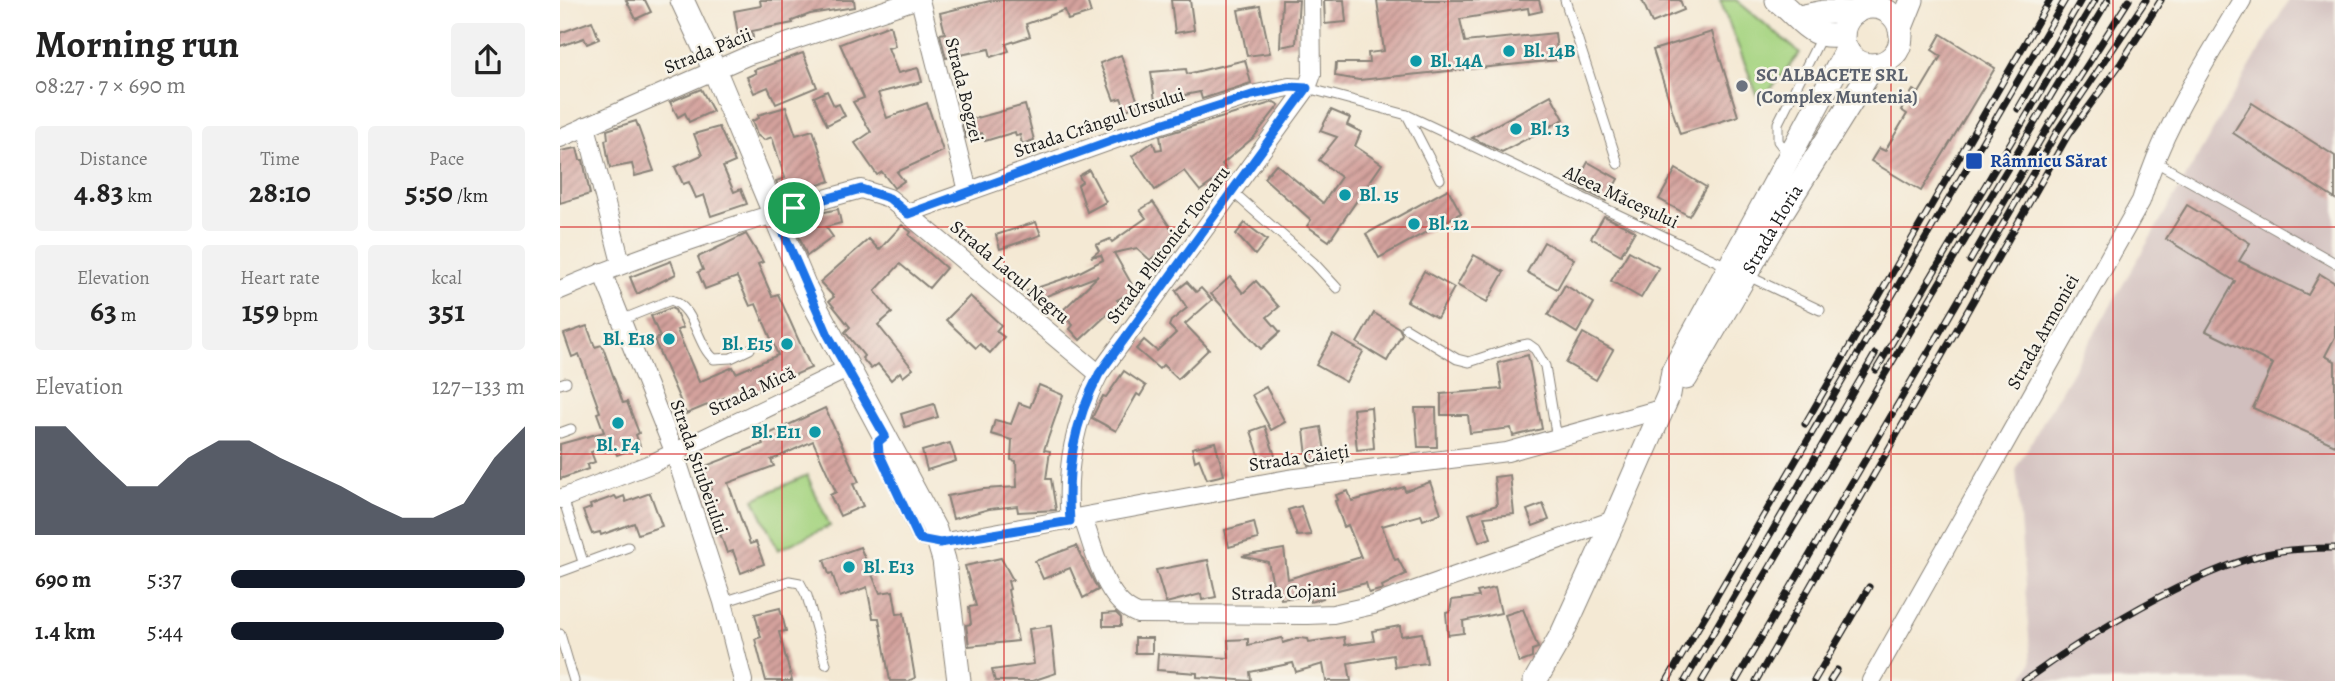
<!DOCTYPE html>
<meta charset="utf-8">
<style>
body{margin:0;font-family:Alegreya,serif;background:#f2f2f2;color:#222;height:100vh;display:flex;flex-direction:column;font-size:26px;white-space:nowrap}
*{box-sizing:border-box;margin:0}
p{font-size:23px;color:#767676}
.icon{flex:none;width:38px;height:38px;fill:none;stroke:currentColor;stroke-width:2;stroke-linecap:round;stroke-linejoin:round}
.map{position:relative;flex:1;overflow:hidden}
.details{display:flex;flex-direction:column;background:#fff;width:560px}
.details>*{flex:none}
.pin{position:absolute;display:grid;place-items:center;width:60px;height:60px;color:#fff;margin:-30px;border:4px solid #fff;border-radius:50%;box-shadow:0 2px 7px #0007}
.round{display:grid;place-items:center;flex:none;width:74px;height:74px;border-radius:7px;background:#f2f2f2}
.overview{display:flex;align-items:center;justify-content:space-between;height:119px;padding:0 35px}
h1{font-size:38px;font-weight:600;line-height:52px}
.stats{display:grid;grid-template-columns:repeat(3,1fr);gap:10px;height:119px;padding:7px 35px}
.stats div{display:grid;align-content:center;border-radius:7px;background:#f2f2f2;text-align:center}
.stats b{font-size:30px;font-weight:600}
.stats small{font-size:19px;font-weight:400}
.stats p{font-size:19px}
.chart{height:196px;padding:14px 35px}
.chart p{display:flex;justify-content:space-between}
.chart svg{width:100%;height:126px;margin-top:7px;fill:#111827;opacity:.7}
ul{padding:0 35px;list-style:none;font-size:23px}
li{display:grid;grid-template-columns:112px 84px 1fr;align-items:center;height:52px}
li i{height:18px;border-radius:9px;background:#111827}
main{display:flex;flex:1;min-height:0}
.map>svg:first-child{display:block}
.industrial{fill:#d1bfbe}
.park{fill:#a6d481;stroke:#61784e;stroke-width:2}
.building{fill:url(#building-hatch)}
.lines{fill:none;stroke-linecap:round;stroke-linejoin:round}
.service-casing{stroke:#888278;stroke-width:11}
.minor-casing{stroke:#888278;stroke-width:20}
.tertiary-casing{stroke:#888278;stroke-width:25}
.service{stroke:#fff;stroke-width:9}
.minor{stroke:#fff;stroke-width:18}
.tertiary{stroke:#fff;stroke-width:23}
.rail-casing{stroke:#1c1c1c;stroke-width:7}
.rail{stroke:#f7f3e8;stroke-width:4.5;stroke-dasharray:13;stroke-linecap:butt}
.route-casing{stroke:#fff;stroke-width:14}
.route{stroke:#1a73e8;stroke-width:9}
.grid{fill:none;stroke:#d62828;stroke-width:2;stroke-opacity:0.55}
.culture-dot{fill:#0f9aa8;stroke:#f7f3e8;stroke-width:2.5}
.worship-dot{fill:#6b7280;stroke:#f7f3e8;stroke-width:2.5}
.transit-dot{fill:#1a4fb4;stroke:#f7f3e8;stroke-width:2.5}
.labels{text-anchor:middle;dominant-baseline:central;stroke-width:5;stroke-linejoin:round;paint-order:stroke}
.street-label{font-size:19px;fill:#1c1c1c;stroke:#f7f3e8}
.culture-label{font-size:19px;font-weight:bold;fill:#0d838f;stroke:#f7f3e8;text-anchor:start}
.worship-label{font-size:19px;font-weight:bold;fill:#5b616d;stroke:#f7f3e8;text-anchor:start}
.transit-label{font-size:19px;font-weight:bold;fill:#164399;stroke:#f7f3e8;text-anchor:start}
</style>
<main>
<section class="details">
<div class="overview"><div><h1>Morning run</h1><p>08:27 · 7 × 690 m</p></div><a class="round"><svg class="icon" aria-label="share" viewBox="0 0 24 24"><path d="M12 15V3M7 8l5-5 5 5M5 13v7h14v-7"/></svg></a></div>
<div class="stats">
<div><p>Distance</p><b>4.83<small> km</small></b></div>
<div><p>Time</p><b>28:10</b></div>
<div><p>Pace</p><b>5:50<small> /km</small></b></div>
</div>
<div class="stats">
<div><p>Elevation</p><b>63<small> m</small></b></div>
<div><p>Heart rate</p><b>159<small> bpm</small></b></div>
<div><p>kcal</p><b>351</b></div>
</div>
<div class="chart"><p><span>Elevation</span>127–133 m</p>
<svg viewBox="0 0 160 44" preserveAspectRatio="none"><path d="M0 44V6L10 6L20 17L30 27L40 27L50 17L60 11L70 11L80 17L90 22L100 27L110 33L120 38L130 38L140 33L150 17L160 6V44z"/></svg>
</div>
<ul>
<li><b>690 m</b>5:37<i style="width:100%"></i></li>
<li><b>1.4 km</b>5:44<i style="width:93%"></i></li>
</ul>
</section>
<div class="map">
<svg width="1775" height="681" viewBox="0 0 1775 681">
<defs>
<pattern id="building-hatch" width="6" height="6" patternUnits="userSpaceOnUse" patternTransform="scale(1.75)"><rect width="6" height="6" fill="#d4a29d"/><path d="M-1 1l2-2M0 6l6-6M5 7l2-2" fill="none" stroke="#ab837f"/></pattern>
</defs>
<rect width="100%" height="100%" fill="#f7f3e8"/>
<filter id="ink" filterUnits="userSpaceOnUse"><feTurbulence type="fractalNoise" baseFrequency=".0143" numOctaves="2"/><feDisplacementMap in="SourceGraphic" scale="14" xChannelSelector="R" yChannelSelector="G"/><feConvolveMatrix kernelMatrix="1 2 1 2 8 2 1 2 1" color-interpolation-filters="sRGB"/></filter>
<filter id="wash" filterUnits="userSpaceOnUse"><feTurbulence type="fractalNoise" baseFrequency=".00686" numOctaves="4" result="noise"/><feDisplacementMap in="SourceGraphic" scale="28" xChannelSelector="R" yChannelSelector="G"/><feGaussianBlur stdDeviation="1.57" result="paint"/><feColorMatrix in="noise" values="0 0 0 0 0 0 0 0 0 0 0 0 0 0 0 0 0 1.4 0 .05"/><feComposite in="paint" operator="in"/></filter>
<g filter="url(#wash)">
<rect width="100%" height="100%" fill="#f4e9d4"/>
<path class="industrial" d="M1729,0H1775V681H1462L1471,663L1456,468Z"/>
<g class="park">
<path d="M1160,0H1176L1240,53L1200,102Z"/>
<path d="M247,475L270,526L218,550L194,499Z"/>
</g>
<g id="blocks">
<g class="building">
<path d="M66,0H85L91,12L76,19Z"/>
<path d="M200,0H294L295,7L250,14L232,21L233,23L192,31L193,38L179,40L174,11L201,6Z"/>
<path d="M434,0H527L531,13L508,20L505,10L466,24L470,36L446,44L449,51L431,57L429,49L386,58L380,34L385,33L380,13Z"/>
<path d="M611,0H630L634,30L615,33Z"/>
<path d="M722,0H739L736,44L720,47Z"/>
<path d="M764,0H784L786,22L765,24Z"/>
<path d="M817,0H979L982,11L969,14L968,8L900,19L905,42L995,33L998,60L799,80L775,76L776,63H809L808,53L824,51Z"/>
<path d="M1082,0H1120L1124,10L1092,23Z"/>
<path d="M700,6L710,53L687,56L678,10Z"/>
<path d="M32,21L39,39L27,44L24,38L0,46V33Z"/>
<path d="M330,25L335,46L328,48L338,73L358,68L362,82L318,93L327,118L367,103L383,151L337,172L344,181L334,188L322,172L317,175L295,143L311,132L293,102L304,98L280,44Z"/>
<path d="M1152,32L1178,116L1120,134L1093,50Z"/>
<path d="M1381,34L1435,68L1361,191L1311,161L1319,148L1325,151L1347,114L1341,110L1353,90L1359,93L1381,56L1372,50Z"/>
<path d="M243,53L257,87L216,104L208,87L194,93L187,77L196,73L194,70Z"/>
<path d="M561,55L579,105L566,110L561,98L554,100L540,63Z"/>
<path d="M685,60L691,83L642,99L640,92L595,101L591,72L626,69L627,74Z"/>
<path d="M141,89L153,111L129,122L125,113L118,117L110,102Z"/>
<path d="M267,91L274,106L279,104L285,116L267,125L254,97Z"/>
<path d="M991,95L1004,119L942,152L912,138Z"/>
<path d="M714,102L719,105L694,137L662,164L668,171L640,191L624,171L595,190L572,156L593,142L596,150L602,149L600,136Z"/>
<path d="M1692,103L1775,156V199L1673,133Z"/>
<path d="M465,105L474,140L462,144L460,135L456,136L455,132L425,141L422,133L406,138L402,122Z"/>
<path d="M226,107L236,135L253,130L270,181L223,197L216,181L225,178L212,137L204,140L197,135L192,121L199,118L198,115Z"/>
<path d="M771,110L790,118L787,125L801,132L795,146L822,164L769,241L747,226L751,220L704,178L716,164L763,203L781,177L759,160L777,137L760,131Z"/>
<path d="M76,121L94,171L75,176L72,164L50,168L45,140L48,139L47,130Z"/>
<path d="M159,127L175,162L163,167L174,192L181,189L187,204L151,216L144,195L136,198L129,182L123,184L115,167L142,155L134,134Z"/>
<path d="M17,148L20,160H23L30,194L0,203V151Z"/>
<path d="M1028,162L1058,179L1046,201L1015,186Z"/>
<path d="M1116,169L1146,187L1129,216L1099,199Z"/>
<path d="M529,170L546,202L527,212L518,185L522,182L519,176Z"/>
<path d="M888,189L901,213L819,258L806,234Z"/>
<path d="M593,202L617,237L590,260L577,248L554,253L575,290L557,300L565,308L556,318L550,312L520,340L510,329L513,325L501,312L538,276L471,302L467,291L512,276L543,260L541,255L531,257L539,251L536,245L550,239L552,242L586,218L580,210Z"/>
<path d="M1627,205L1690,243L1679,261L1748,295L1760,274L1775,283V337L1765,356L1775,361V445L1693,408L1713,364L1646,331L1675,281L1606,239Z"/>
<path d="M278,209L281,223L266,227L273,237L247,256L238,234L244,229L239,218Z"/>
<path d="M1044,216L1075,231L1061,255L1031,238Z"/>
<path d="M476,222L481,235L440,249L436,235Z"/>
<path d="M685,223L707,240L695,255L676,234Z"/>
<path d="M342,225L351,232L349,235L386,268L369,288L340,264L315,291L332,313L318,325L353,369L343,377L340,372L331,380L318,364L311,369L302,358L304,356L285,332L290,327L269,301L274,297L260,282L309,239L319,250Z"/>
<path d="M186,234L203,262L198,264L212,296L218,294L251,368L185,396L183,390L126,414L94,340L100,337L91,316L111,308L115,310L123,328L117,330L139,382L173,367L176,373L218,355L196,304L190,306L177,277L145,289L138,272L143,270L138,257Z"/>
<path d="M984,242L1014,259L997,289L967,272Z"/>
<path d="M1069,251L1099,268L1081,298L1051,281Z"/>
<path d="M914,255L944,272L927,302L897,285Z"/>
<path d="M111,261L116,274L77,294L70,277Z"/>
<path d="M864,271L894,288L877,318L847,301Z"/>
<path d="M670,277L683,293L696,281L719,307L707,317L720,332L701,349L651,294Z"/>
<path d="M627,282L636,292L641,288L652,300L625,324L649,349L618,379L603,365L599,369L576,349L584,340L597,351L616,333L609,326L611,321L627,308L616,291Z"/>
<path d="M1005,285L1034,303L1017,333L988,315Z"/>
<path d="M410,296L441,325L436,331L444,337L430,353L420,344L416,348L386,320Z"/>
<path d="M814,313L839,328L842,334L827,361L797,343Z"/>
<path d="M27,326L35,347L42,345L63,403L67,402L79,433L76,435L80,446L57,455L52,444L31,452L35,462L27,465L28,469L0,479V444L44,432L37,413L40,412L19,354L12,357L4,334Z"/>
<path d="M1023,333L1053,350L1036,380L1006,363Z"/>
<path d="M773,335L803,352L786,382L756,365Z"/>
<path d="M968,355L982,429L953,436L951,428L910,433L908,415H881V394L942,389L938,363Z"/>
<path d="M564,371L586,386L580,396L577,394L556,431L532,418L543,396L546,397Z"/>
<path d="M479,385L503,395L484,450L490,451L486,479H491L496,510L458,512L457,506L429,509L393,519L387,496L424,489L457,487L456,461L451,460L452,440L431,434L435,420L451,424L459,403L470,407Z"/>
<path d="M706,387L725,422L711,430L692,395Z"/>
<path d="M374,404L378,417L345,427L341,414Z"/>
<path d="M811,407L814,448L797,450L793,409Z"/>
<path d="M265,408L299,482L293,484L303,506L280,516L270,495L276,492L253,441L211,460L214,466L168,483L190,544L196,542L204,564L181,573L173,551L167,553L156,522L144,491L151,489L143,467L203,444L200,438Z"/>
<path d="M855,408H876L877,447H858Z"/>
<path d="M705,426L716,459L702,464L691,431Z"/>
<path d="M761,427L767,463L748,465L744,430Z"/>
<path d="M655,442L664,475L647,479L639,459L635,461L632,448Z"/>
<path d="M390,443L396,461L367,470L362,451Z"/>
<path d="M950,475L954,514L924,517L931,538L919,542L909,514L937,505L934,477Z"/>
<path d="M870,482L881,513L863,520L861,515L822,526L835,560L838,559L846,574L822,586L823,589L809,593L806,583L762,594L763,598L750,602L749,596L721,599L720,593H715L708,562L682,556L724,549L728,579L801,557L788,525L784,527L775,501L778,500L776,495L788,491L792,501L844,487L845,491Z"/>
<path d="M90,493L102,526L78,534L74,523L41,535L40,532L32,534L23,511L31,508L30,505L55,496L57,499L64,496L66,502Z"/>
<path d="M983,504L989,520L973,526L967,510Z"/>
<path d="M741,506L751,535L737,536L728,510Z"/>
<path d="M694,522L698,539L669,547L665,530Z"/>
<path d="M516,546L538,590L523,598L510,568L483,579L475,561Z"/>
<path d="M300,547L320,593L333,591L337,614L344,613L355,678L348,681H330L319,618H313L307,587L280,597L272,573L269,574L264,560Z"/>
<path d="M441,558L453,580L448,581L450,589L448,590L458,641L409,646L406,625L411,624L409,607L416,606L405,566Z"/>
<path d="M648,560L656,597L642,600L641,594L606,603L596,570Z"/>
<path d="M935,588L941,613L903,621L904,633L888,635L886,613L890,612L892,600L919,597L917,592Z"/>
<path d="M220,608L226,631L219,632L232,681H206L195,639L201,637L195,614Z"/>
<path d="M963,609L978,648L972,650V658L959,663L945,615Z"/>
<path d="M556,613L561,618V626H543V614Z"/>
<path d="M491,626L496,673L472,681H435L432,670L474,664L469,629Z"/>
<path d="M840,626L841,636L862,633L867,663L835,667L833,655L788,663L791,681H766L763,664L736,672L733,663L690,672L691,681L637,677V673L597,670L598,654L669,658L668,640L688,639V645L722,638L723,643L739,638L748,639L749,642L784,637L785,645L814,641L812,631Z"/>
<rect x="575" y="638" width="17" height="15"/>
</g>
</g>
</g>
<g filter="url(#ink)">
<use href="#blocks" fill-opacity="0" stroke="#888278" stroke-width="2"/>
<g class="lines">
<defs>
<g id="service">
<path d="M1005,0L1058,164"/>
<path d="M747,88L847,115L1167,266"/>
<path d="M847,115L880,179"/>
<path d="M1228,154L1218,141V123L1261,37"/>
<path d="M1594,161L1775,263"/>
<path d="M674,193L754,263L777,288"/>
<path d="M1186,275L1260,310"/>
<path d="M61,320L111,300C136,308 136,344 154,359L171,358L190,349"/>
<path d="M846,328L897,359L909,362L958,346L968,344L975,349L985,366L997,439"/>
<path d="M0,384L6,382"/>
<path d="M0,433L11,429"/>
<path d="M321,439L319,453L356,535L363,541L378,543"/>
<path d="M3,498L23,562"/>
<path d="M0,572L68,547"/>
<path d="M163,602L229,581L240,583L247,596L266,664"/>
<path d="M0,634L14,681"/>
</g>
<g id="minor">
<path d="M360,0L408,191"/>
<path d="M26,126L61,263"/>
<path d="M0,138L187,56L355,0"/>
<path d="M348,213L564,136L692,95L729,87L747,88"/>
<path d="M42,272L114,451L163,602L183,681"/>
<path d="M0,290C98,248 199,217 301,189L329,198L539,374"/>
<path d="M0,499L93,463L287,369"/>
<path d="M523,519C535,550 544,602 578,614L747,615L773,614L813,605L1054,520"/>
<path d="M510,521C505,468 514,422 539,374L747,88L752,74L751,0"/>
<path d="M380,543L728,479L947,452L1101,409"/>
<path d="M1311,681L1581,201C1602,128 1644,65 1682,0"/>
</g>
<g id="tertiary">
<path d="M122,0L154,69L245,287L375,530L384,560L399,681"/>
<path d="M1217,0C1242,19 1249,41 1283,34"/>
<circle cx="1312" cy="36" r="29"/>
<path d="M1239,17L1264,12L1295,13"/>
<path d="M1340,30L1352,0"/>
<path id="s1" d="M1126,378L1222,212L1314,65"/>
<path d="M975,681L1002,634L1054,520L1109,394L1113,371L1287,50"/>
</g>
</defs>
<use href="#service" class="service-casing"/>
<use href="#minor" class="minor-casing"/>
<use href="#tertiary" class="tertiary-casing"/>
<use href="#service" class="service"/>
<use href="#minor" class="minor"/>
<use href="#tertiary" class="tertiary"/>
<defs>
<g id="rail">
<path d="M1458,109L1521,0"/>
<path d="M1410,261L1489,125L1569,0"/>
<path d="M1316,370L1535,0"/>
<path d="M1245,424L1490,0"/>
<path d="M1107,681L1505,0"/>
<path d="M1125,681L1315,354"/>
<path d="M1142,681L1548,0"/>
<path d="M1176,681L1498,130L1586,0"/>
<path d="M1196,681L1508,135L1561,63L1601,0"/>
<path d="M1254,681L1309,587"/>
<path d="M1270,681L1277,670"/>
<path d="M1464,681C1526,636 1631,572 1706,554C1727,549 1753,548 1775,548"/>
</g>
</defs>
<use href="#rail" class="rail-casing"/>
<use href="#rail" class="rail"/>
</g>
</g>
<g class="lines" filter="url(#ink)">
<defs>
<path id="route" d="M729,87L747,88L539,374C514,422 506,468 510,521L380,543L359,539L319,453L318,442L325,436L268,335L215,213L301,189L329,198L348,214L564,136L692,95Z"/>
</defs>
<use href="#route" class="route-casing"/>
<use href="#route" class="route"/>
</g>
<path class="grid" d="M222,0V681M444,0V681M666,0V681M888,0V681M1109,0V681M1331,0V681M1553,0V681M0,227H1775M0,454H1775"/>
<g class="culture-dot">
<circle cx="949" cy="51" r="7"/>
<circle cx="856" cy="61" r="7"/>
<circle cx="956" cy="129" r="7"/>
<circle cx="785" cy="195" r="7"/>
<circle cx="854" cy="224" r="7"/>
<circle cx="109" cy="339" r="7"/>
<circle cx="227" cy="344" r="7"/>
<circle cx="58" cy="423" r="7"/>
<circle cx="255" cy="432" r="7"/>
<circle cx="289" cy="567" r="7"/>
</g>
<circle class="worship-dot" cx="1182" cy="86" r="7"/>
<rect class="transit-dot" x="1405" y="152" width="18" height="18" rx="3.5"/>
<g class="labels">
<g class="street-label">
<text transform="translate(148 51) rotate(-22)">Strada Păcii</text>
<text transform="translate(404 90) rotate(76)">Strada Bogzei</text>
<text transform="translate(539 123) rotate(-19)">Strada Crângul Ursului</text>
<text transform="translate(1061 197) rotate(25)">Aleea Măceșului</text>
<text stroke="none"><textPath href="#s1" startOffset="172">Strada Horia</textPath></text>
<text transform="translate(608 245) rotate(-53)">Strada Plutonier Torcaru</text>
<text transform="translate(450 272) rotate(40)">Strada Lacul Negru</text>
<text transform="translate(1483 332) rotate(-61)">Strada Armoniei</text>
<text transform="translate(192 391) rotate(-25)">Strada Mică</text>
<text transform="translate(739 458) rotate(-8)">Strada Căieți</text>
<text transform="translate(139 467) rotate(71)">Strada Știubeiului</text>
<text transform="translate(724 592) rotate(-2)">Strada Cojani</text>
</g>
<g class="culture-label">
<text x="963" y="51">Bl. 14B</text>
<text x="870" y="61">Bl. 14A</text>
<text x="970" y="129">Bl. 13</text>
<text x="799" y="195">Bl. 15</text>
<text x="868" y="224">Bl. 12</text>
<text x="95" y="339" text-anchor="end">Bl. E18</text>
<text x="213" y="344" text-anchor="end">Bl. E15</text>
<text x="241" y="432" text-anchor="end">Bl. E11</text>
<text x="58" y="445" text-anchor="middle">Bl. F4</text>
<text x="303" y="567">Bl. E13</text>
</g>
<g class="worship-label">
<text x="1196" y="75">SC ALBACETE SRL<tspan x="1196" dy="22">(Complex Muntenia)</tspan></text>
</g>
<g class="transit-label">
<text x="1430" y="161">Râmnicu Sărat</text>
</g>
</g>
</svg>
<div class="pin" style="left:234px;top:208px;background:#1e9e55"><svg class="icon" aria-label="arrive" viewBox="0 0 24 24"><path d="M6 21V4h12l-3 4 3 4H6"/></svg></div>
</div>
</main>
